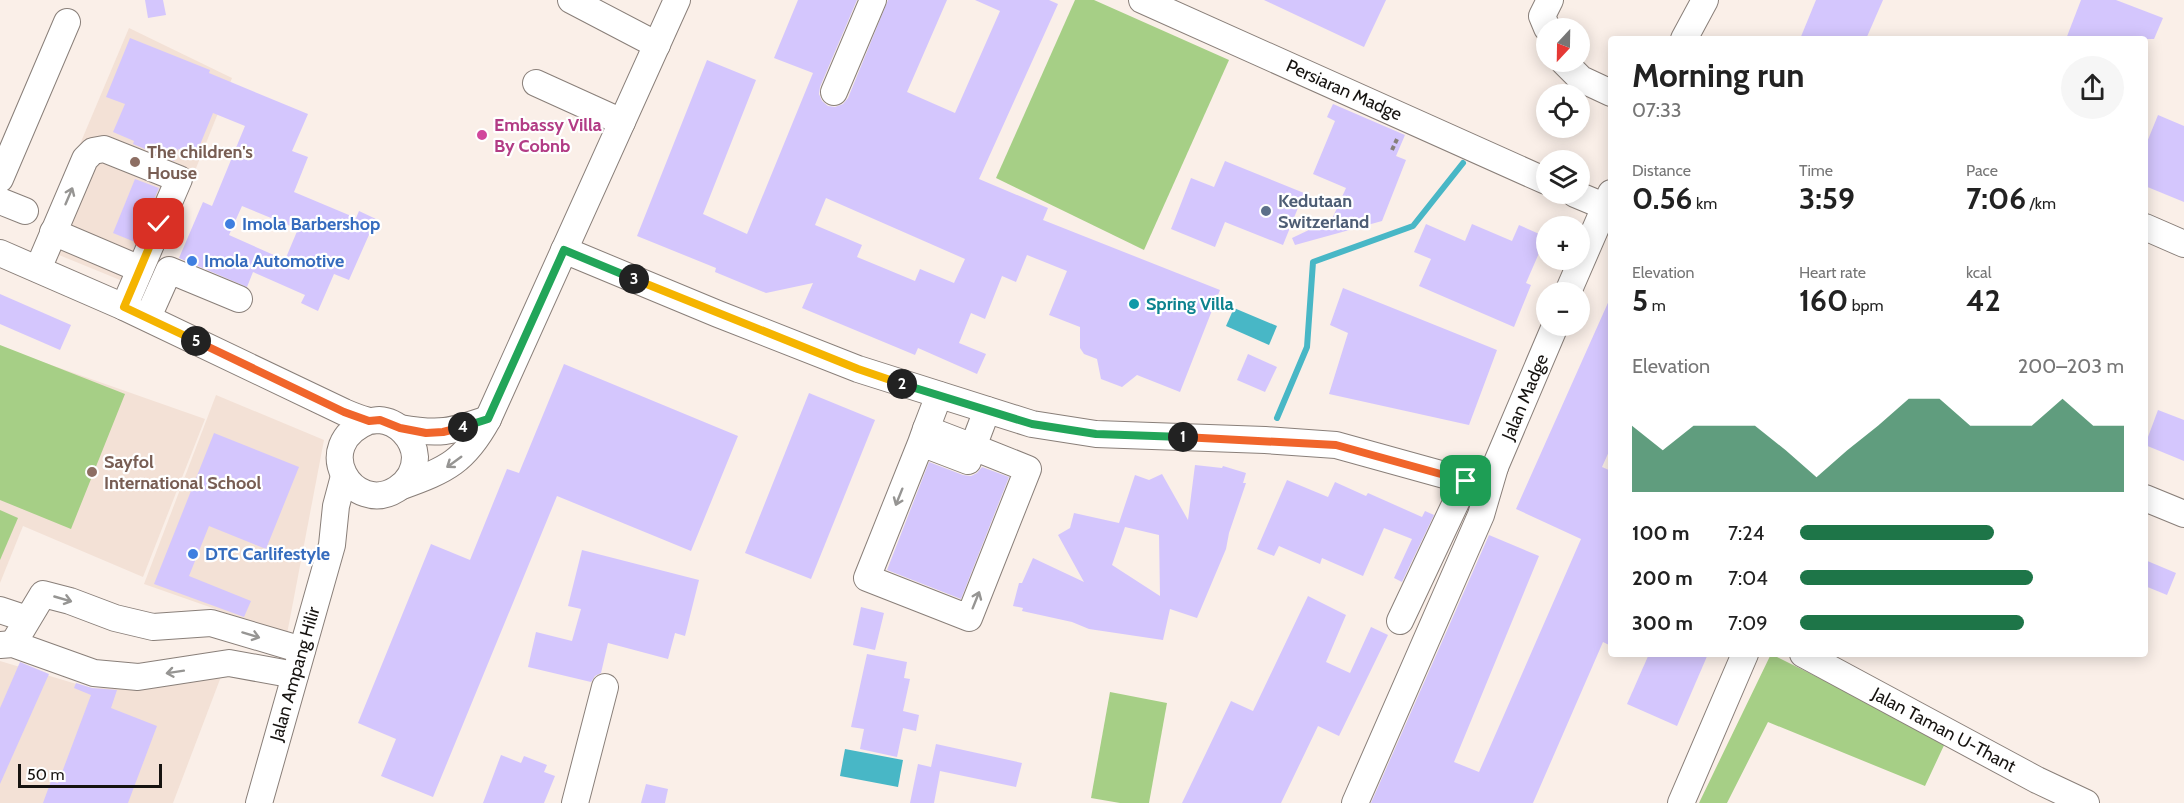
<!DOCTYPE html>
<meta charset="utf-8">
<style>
body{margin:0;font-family:Cabin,sans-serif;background:#f6f6f6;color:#222;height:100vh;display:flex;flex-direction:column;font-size:22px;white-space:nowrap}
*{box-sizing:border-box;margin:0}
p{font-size:20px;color:#767676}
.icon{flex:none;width:33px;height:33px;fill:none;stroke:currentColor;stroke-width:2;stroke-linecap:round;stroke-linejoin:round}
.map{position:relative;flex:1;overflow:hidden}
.details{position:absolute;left:1608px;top:36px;width:540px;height:621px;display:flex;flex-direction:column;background:#fff;border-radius:6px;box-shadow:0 3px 15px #0003}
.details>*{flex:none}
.needle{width:39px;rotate:202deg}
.fabs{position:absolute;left:1536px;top:18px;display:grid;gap:12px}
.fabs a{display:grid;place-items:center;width:54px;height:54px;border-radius:50%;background:#fff;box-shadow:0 3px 15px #0003;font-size:30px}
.scale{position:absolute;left:18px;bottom:15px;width:144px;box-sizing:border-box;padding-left:6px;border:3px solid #161310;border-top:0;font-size:16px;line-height:21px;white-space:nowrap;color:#161310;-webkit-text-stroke:4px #fff;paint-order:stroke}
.pin{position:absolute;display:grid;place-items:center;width:51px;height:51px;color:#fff;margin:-26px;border-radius:12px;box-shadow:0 3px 9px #0006}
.km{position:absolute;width:30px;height:30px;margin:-15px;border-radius:50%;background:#222;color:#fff;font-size:16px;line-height:30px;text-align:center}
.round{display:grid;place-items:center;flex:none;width:63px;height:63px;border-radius:32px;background:#f6f6f6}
.headline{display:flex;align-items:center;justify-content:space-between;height:102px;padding:0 24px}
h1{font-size:33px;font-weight:700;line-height:45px}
.stats{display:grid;grid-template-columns:repeat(3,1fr);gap:9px;height:102px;padding:6px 24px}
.stats div{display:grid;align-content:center}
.stats b{font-size:30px;font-weight:700}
.stats small{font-size:16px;font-weight:400}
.stats p{font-size:16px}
.chart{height:168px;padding:12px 24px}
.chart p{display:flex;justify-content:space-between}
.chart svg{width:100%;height:108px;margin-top:6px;fill:#1e7548;opacity:.7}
ul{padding:0 24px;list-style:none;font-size:20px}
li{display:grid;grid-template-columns:96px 72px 1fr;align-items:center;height:45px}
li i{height:15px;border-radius:8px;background:#1e7548}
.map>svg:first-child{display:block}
.built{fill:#f3e1d6}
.green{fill:#a6cf86}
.water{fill:#48b7c6}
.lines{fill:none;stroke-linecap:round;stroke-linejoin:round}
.stream{stroke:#48b7c6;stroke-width:6}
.building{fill:#d4c6fd;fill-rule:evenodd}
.minor-casing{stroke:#897f79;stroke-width:28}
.path{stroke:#87807b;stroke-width:4;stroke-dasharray:4.5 3;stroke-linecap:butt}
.minor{stroke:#fff;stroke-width:26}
.oneway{stroke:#969593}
.split-1-casing{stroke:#fff;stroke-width:12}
.split-2-casing{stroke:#fff;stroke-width:12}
.split-3-casing{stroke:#fff;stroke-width:12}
.split-4-casing{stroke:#fff;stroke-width:12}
.split-5-casing{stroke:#fff;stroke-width:12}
.split-6-casing{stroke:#fff;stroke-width:12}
.split-1{stroke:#f0652b;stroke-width:8}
.split-2{stroke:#22a559;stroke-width:8}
.split-3{stroke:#f5b400;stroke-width:8}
.split-4{stroke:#22a559;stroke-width:8}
.split-5{stroke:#f0652b;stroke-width:8}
.split-6{stroke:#f5b400;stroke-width:8}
.hotel-dot{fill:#d1479c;stroke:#fff;stroke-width:2}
.education-dot{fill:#8d6e63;stroke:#fff;stroke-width:2}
.service-dot{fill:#5c6f8a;stroke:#fff;stroke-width:2}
.shop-dot{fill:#3f7fe0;stroke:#fff;stroke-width:2}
.culture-dot{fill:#0f9aa8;stroke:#fff;stroke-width:2}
.labels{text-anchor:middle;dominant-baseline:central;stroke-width:4.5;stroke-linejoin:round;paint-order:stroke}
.street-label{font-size:18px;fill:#161310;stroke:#fff}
.hotel-label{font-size:18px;font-weight:bold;fill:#b23c85;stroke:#fff;text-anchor:start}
.education-label{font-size:18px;font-weight:bold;fill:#785e54;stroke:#fff;text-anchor:start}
.service-label{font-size:18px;font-weight:bold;fill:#4e5e75;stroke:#fff;text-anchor:start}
.shop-label{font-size:18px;font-weight:bold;fill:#366cbe;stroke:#fff;text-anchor:start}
.culture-label{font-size:18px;font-weight:bold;fill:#0d838f;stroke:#fff;text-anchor:start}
</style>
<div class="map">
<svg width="2184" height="803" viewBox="0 0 2184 803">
<rect width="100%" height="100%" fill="#faefe8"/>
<g class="built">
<path d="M129,28L232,78L147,291L37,246Z"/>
<path d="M0,347L205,419L143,577L23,526L0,583Z"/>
<path d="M216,395L324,440L287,634L144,584Z"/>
<path d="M0,661L93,689L222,674L173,803H0Z"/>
</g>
<g class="green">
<path d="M1075,0H1094L1229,60L1144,250L996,178Z"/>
<path d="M0,345L125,394L71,529L0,500Z"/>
<path d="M0,510L18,518L0,560Z"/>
<path d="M1771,654L1946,741L1925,786L1768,722L1727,803H1699Z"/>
<path d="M1110,692L1167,703L1149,803H1120L1091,798Z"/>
</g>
<g class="water">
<path d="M1234,308L1277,326L1269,345L1226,326Z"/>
<path d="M845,749L903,760L898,787L840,776Z"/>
</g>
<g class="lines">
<path class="stream" d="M1277,418L1307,347L1313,262L1413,226L1463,163"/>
</g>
<g class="building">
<path d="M145,0H163L166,15L148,18Z"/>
<path d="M798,0H857L820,87L819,94L822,101L828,106L835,107L843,104L848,98L888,0H947L907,92L955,113L1000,11L975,0H1049L1058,4L979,179L1048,208L1043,220L1220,290L1180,392L1137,375L1122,387L1101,379L1097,359L1084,354L1080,348V327L1049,315L1067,271L1027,255L1016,282L1002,276L985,319L971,313L959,343L986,354L977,374L918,348L915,355L802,308L813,283L766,293L715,272L716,268L637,236L707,60L756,80L703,214L747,234L813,73L774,58ZM826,198L965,259L954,283L920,269L915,281L857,257L862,245L815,225Z"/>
<path d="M1264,0H1386L1364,47Z"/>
<path d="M1816,0H1883L1866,39H1800Z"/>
<path d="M2081,0H2116L2163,18L2154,39H2066Z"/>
<path d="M130,38L210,70L209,73L308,114L292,151L308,157L294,192L356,218L359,211L376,219L349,280L334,274L318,311L301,303L305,295L253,272L247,287L179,258L203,202L212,206L245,126L213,113L195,157L178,149L174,161L133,144L134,141L113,132L125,104L106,97ZM242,206L298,229L285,260L229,235Z"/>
<path d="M1333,104L1405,135L1396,156L1406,160L1382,221L1295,245L1292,238L1332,219L1346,188L1313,174L1335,121L1327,117Z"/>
<path d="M2158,115L2184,126V202L2145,186V147Z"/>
<path d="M1225,161L1304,193L1283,245L1225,222L1215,247L1171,229L1191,178L1214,187Z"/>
<path d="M135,179L159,188L135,242L113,233Z"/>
<path d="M1426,224L1465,241L1472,224L1512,241L1519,225L1546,237L1526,283L1531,285L1514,327L1419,286L1431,259L1414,252Z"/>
<path d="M1343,288L1497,350L1469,425L1329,394L1348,333L1330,325Z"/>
<path d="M0,294L71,325L60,350L0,324Z"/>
<path d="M1611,296V447L1602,467L1611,471V646L1603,642L1533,803H1371L1489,535L1539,556L1454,762L1479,772L1581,539L1516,509Z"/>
<path d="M1248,354L1277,367L1265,392L1237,380Z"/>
<path d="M564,364L738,436L691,551L557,496L433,797L381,776L396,739L358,723L431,544L470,560L507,469L519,473Z"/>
<path d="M809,393L875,420L811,579L745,553Z"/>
<path d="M2158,410L2184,420V461L2145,445Z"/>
<path d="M214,433L299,467L266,549L209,526L189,576L251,601L244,617L154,584Z"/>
<path d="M929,462L963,475L971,476L977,473L982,467L1009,477L961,599L887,570Z"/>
<path d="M1195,465L1222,468L1223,466L1246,473L1243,483H1246L1229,533L1226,549L1197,618L1170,609L1163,640L1089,629L1072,622L1022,611L1023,608L1013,606L1019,583H1022L1033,558L1084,582L1058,535L1070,528L1074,513L1119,523L1135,475L1149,480L1162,474L1188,520ZM1125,527L1159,535L1160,596L1112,565Z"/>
<path d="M1287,480L1328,497L1335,482L1366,496L1368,493L1422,517L1425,511L1434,515L1402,582L1394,578L1412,539L1384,528L1363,576L1322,558L1320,564L1279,546L1274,556L1257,549Z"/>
<path d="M582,550L699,580L685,636L675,633L668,659L608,643L601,673L595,676L591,682L528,667L536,632L572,641L581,609L568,606Z"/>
<path d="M2145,560L2176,573L2167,595L2145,586Z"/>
<path d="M1308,596L1346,615L1326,662L1350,673L1371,627L1388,635L1339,736L1318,726L1281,803H1182L1231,701L1253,711Z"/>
<path d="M861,607L884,613L875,650L853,645Z"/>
<path d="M867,654L907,662L904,678L910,679L903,711L919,715L916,731L903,728L897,757L860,749L864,729L851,727Z"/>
<path d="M1649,654H1708L1677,726L1627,704Z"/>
<path d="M20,662L49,674L0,784V708Z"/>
<path d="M76,683L92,688L117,690L111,708L157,726L128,803H43L51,781L58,783L91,695L74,688Z"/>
<path d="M936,744L1022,763L1016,787L940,771L934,803H910L918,764L931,767Z"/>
<path d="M501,755L521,763L524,756L547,765L544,772L555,776L544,803H483Z"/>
<path d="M646,784L668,789L665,803H641Z"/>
</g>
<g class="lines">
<defs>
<g id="minor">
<path d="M571,0L657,45"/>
<path d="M1142,0L1546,181"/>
<path d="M1547,28L1542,16L1550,0"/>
<path d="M1684,39L1705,0"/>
<path d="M1564,62L1581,79L1611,93"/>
<path d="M536,83L622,122"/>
<path d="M834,92L873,0"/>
<path d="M0,179L67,22"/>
<path d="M1575,194L1611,209"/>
<path d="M0,201L25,211"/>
<path d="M2145,227L2184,244"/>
<path d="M53,232L140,269"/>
<path d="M564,250L718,314L858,369L1032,424L1096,434L1265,440L1336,445L1466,481L1483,477L1495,467L1555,326"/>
<path d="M0,253L124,307L344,412C351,415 358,418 366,420C371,422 374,420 379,420C398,421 414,439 415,457C415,470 408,482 397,489C353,517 309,445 369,421"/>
<path d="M38,269L85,159L93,151L104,149L179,179L124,307"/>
<path d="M1568,292L1611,193"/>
<path d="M148,317L169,270L239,299"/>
<path d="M939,395L926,429L973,447L987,410"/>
<path d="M400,428C440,435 450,432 488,419"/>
<path d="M921,443L968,461L973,447L1028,469L969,618L867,578L921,443L926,429"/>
<path d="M402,486C447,470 465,461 488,419L677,0"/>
<path d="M2145,498L2184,514"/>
<path d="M0,610L27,619"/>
<path d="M1400,621L1466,481"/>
<path d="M13,644L43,594L70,601L115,618L153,627L211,623L302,650"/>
<path d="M0,645L13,644L94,673L138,677L229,663L295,675"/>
<path d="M1803,654L2037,780L2086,803"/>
<path d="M259,803L332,545L336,506L344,476"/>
<path d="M575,803L605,687"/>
<path d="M1355,803L1481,515L1495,467"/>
<path d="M1681,803L1745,654"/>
</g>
</defs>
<use href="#minor" class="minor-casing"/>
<path class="path" d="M1392,150L1398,137"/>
<use href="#minor" class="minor"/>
</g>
<defs><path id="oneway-shaft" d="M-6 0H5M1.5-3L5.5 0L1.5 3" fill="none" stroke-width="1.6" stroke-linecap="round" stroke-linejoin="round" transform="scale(1.5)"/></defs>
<g class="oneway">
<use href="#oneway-shaft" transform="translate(69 196) rotate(-67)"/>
<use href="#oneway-shaft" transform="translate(454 462) rotate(144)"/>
<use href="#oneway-shaft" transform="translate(899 497) rotate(112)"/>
<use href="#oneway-shaft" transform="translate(63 599) rotate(16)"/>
<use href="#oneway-shaft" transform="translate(976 600) rotate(-68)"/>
<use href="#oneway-shaft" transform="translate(251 635) rotate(17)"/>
<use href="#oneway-shaft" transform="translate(175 672) rotate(171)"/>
</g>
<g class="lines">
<defs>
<path id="split-1" d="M1183,437L1336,445L1466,481"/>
<path id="split-2" d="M902,384L1032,424L1096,434L1183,437"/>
<path id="split-3" d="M634,279L858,369L902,384"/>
<path id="split-4" d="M463,427L488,419L564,250L634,279"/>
<path id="split-5" d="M196,341L344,412L369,421L380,420L400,428L426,433L443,432L463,427"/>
<path id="split-6" d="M159,224L124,307L196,341"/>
</defs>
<use href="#split-1" class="split-1-casing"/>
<use href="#split-2" class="split-2-casing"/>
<use href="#split-3" class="split-3-casing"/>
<use href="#split-4" class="split-4-casing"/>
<use href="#split-5" class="split-5-casing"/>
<use href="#split-6" class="split-6-casing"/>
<use href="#split-1" class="split-1"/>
<use href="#split-2" class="split-2"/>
<use href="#split-3" class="split-3"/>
<use href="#split-4" class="split-4"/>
<use href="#split-5" class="split-5"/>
<use href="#split-6" class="split-6"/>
</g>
<circle class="hotel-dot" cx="482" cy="135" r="6"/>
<g class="education-dot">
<circle cx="135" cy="162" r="6"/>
<circle cx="92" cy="472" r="6"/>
</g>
<circle class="service-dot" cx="1266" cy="211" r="6"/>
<g class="shop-dot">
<circle cx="230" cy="224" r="6"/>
<circle cx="192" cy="261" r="6"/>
<circle cx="193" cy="554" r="6"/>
</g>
<circle class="culture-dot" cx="1134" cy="304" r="6"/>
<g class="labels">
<g class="street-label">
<text transform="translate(1344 90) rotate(24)">Persiaran Madge</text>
<text transform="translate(1525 397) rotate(-67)">Jalan Madge</text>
<text transform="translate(295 674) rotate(-74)">Jalan Ampang Hilir</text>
<text transform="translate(1944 730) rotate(28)">Jalan Taman U-Thant</text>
</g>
<g class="hotel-label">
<text x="494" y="125">Embassy Villa<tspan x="494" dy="21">By Cobnb</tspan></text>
</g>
<g class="education-label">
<text x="147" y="152">The children's<tspan x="147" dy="21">House</tspan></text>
<text x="104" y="462">Sayfol<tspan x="104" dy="21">International School</tspan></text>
</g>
<g class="service-label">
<text x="1278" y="201">Kedutaan<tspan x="1278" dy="21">Switzerland</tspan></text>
</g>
<g class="shop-label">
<text x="242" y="224">Imola Barbershop</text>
<text x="204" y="261">Imola Automotive</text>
<text x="205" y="554">DTC Carlifestyle</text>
</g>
<g class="culture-label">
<text x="1146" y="304">Spring Villa</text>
</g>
</g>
</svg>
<div class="fabs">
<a><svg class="needle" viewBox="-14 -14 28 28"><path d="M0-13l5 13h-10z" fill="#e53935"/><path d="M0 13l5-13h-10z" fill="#767676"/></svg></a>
<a><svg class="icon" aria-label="locate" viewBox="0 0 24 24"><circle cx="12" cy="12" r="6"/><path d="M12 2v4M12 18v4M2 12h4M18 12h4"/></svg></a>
<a><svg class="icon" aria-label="layers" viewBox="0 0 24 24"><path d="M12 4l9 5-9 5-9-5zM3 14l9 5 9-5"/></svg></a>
<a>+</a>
<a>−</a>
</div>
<div class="scale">50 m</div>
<div class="pin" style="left:1466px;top:481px;background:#1e9e55"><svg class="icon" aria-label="arrive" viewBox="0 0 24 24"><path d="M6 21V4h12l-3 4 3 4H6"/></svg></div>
<div class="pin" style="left:159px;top:224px;background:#d93025"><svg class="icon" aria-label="check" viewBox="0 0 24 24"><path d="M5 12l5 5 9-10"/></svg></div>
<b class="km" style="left:1183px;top:437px">1</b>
<b class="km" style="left:902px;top:384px">2</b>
<b class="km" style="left:634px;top:279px">3</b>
<b class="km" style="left:463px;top:427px">4</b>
<b class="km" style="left:196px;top:341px">5</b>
<section class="details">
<div class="headline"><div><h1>Morning run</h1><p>07:33</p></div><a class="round"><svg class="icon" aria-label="share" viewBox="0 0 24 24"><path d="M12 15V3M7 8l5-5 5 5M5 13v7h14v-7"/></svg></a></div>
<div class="stats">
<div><p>Distance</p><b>0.56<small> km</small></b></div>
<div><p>Time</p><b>3:59</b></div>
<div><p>Pace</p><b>7:06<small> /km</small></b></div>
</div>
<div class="stats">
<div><p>Elevation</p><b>5<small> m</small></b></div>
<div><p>Heart rate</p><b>160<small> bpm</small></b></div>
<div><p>kcal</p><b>42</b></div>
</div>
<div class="chart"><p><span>Elevation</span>200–203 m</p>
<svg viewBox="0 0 160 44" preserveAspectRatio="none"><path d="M0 44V17L10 27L20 17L30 17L40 17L50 27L60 38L70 27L80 17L90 6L100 6L110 17L120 17L130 17L140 6L150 17L160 17V44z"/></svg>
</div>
<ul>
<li><b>100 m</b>7:24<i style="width:60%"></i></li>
<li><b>200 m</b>7:04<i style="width:72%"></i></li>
<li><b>300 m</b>7:09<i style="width:69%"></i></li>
</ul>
</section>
</div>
